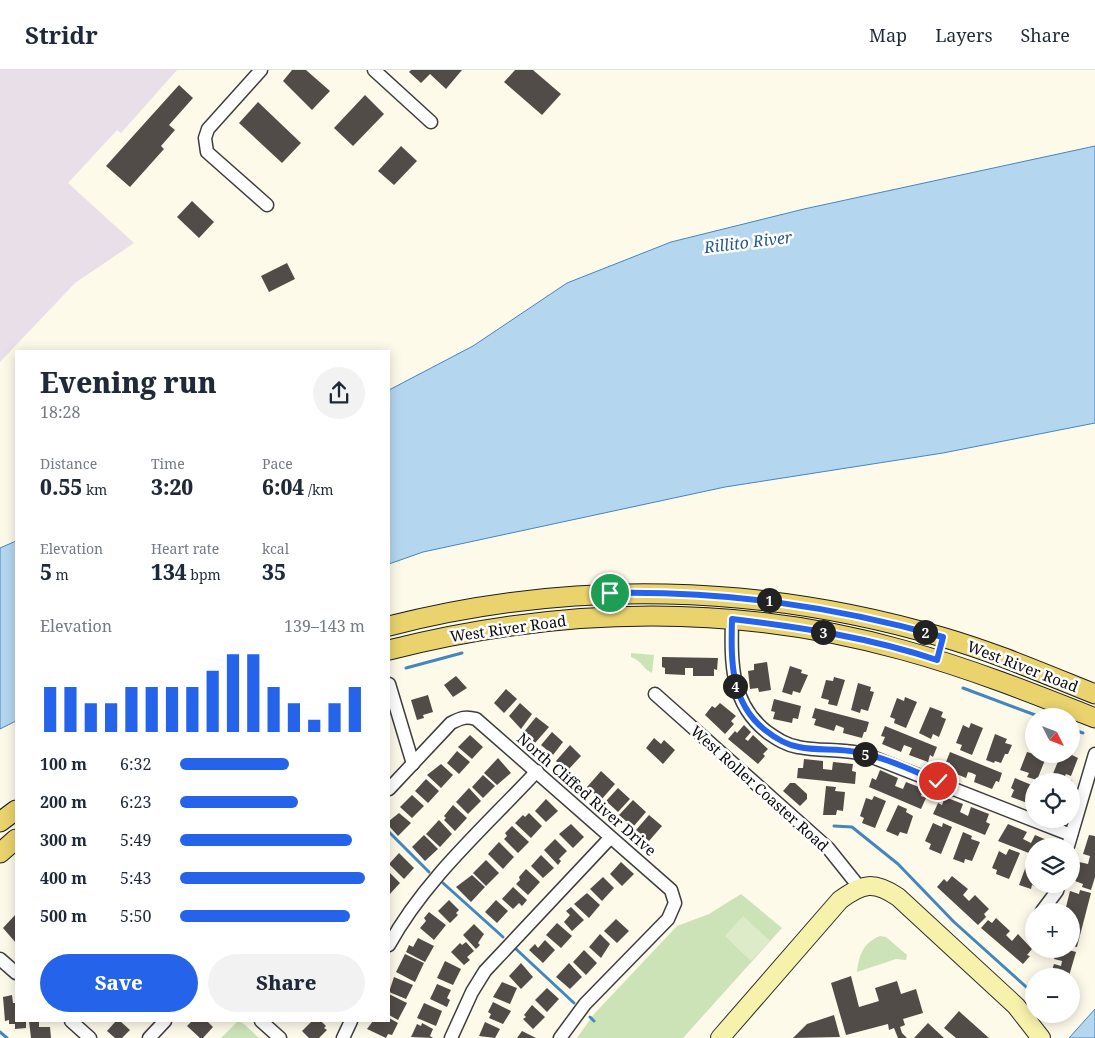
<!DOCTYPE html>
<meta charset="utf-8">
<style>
body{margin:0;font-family:"Noto Serif",serif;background:#f2f2f3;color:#1f2937;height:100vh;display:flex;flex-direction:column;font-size:19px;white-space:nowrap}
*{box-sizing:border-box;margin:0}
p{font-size:16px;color:#747a83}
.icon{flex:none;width:28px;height:28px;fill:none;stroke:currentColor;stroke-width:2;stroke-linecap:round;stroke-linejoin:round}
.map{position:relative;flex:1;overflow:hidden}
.panel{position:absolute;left:15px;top:280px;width:375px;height:672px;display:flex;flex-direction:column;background:#fff;border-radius:0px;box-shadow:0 2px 12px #0003}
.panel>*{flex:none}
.needle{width:32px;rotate:132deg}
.controls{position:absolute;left:1025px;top:638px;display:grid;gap:10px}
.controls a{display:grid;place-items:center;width:55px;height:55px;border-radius:50%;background:#fff;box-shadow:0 2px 12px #0003;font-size:25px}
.pin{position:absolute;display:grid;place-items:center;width:42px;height:42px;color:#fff;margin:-21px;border:2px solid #fff;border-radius:50%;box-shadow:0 1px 5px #0007}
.km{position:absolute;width:25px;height:25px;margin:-12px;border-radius:50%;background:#222;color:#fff;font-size:14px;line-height:25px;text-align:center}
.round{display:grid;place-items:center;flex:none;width:52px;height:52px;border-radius:26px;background:#f2f2f3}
.overview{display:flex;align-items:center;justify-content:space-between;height:85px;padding:0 25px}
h1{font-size:28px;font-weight:800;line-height:38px}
.figures{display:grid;grid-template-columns:repeat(3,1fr);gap:8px;height:85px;padding:5px 25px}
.figures div{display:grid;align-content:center}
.figures b{font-size:21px;font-weight:800}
.figures small{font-size:14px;font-weight:400}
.figures p{font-size:14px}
.chart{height:140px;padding:10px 25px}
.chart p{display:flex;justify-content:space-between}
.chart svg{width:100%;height:90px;margin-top:5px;stroke:#2563eb;stroke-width:6}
.primary-button{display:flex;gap:10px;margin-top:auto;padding:10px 25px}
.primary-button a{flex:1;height:58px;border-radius:30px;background:#2563eb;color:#fff;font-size:20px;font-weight:800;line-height:58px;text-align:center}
.primary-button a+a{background:#f2f2f3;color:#1f2937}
ul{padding:0 25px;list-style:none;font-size:16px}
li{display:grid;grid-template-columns:80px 60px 1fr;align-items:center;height:38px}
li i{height:12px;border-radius:6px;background:#2563eb}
header{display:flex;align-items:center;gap:30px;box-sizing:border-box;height:70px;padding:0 25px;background:#fff;border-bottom:1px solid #e0e1e3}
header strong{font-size:24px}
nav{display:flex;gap:28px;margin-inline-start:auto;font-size:18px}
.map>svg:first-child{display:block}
.industrial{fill:#e8dfe9}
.green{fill:#cce3b8}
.pitch{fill:#deebc9}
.water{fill:#b4d6ef;stroke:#4387be}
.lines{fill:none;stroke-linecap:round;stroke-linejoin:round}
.stream{stroke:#4387be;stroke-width:3}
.building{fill:#524c48}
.street-casing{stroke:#3e3e3e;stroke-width:15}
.secondary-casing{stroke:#2d2d2d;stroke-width:20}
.primary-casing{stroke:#1c1c1c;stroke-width:21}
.street{stroke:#fff;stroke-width:12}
.secondary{stroke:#f6f2ac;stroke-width:18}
.primary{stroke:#ead26d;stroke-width:19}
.route-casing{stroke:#fff;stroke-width:10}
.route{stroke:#2563eb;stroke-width:6}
.labels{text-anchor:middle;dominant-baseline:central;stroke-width:5;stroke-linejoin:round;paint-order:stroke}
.street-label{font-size:15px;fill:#0b0b0b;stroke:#fff}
.water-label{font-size:16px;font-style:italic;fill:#22598e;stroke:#fff}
</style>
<header>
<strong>Stridr</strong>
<nav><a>Map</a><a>Layers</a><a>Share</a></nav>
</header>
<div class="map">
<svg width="1095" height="968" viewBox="0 0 1095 968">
<rect width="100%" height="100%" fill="#fdfaea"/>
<path class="industrial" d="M0,0H177L121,63L117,60L68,113L134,173L75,213L0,292Z"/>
<g class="green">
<path d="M631,583L654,585L652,603C643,599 642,591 631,587Z"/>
<path d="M741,824L782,858L683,968H577L594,944L677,856L709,844Z"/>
<path d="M880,866L886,867L907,885L906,890L896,889L857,902C859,885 863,873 880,866Z"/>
<path d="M238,951L244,954L259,968H221Z"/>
</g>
<path class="pitch" d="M743,846L770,871L751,891L725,866Z"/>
<g class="water">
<path d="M1095,76V353L943,383L725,417L423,482L389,494V320L473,276L567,213L671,172L804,139Z"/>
<path d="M16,471V651L0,659V478Z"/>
<path d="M1095,939V968H1069Z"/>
</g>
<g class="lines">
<g class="stream">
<path d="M406,598L462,583"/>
<path d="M963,618L1038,646"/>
<path d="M1071,659L1083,663"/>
<path d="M834,756L852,757L898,794L954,852L1034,924"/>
<path d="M389,762L429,802"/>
<path d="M443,813L503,867"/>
<path d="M516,879L574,933"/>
<path d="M1055,944L1060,948"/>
<path d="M590,947L594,951"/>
<path d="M0,962L7,968"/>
</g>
</g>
<g class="building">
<path d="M292,0H306L330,21L312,40L283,11Z"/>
<path d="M411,0H462L446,19L430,4L421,13L409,2Z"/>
<path d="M515,0H533L561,24L542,45L504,12Z"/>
<path d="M179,15L193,28L169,55L175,60L161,76L164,79L130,117L106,96Z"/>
<path d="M365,25L384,44L353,76L334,58Z"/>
<path d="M258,32L301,73L282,93L239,53Z"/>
<path d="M401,76L417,91L394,115L378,101Z"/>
<path d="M192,131L214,152L199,168L177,147Z"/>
<path d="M287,193L295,209L269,222L261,206Z"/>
<path d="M662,587L718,588L717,600L714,599V606H693V598H685V605L665,604V598L662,597Z"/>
<path d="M767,592L771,620L759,622L758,618L750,619L748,601L754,600V594Z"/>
<path d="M790,596L802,600L801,603L808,605L800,623L793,621L792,625L782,622Z"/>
<path d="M456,606L467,618L453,627L444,615Z"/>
<path d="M834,607L845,610L837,636L828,634L829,630L821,628L826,610L833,611Z"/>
<path d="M858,613L871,617L870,621L874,622L868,641L861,639L860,643L851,640Z"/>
<path d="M506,619L517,629L504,643L494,633Z"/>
<path d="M428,625L433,642L423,645L424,648L417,650L411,630Z"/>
<path d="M905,627L917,632L906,658L894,653L895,649L890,647L897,628L904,631Z"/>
<path d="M774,629L801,636L798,649L793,648L792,653L773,649L775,642L771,641Z"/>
<path d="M520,633L532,644L521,659L509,646Z"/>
<path d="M720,633L736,646L731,651L734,654L725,664L705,645L712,636L715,638Z"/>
<path d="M930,637L943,642L941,647L946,649L939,667L933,664L931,669L919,663Z"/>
<path d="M815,638L869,652L866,662H864L862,668L843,663L844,658L836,655L834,661L814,655L816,649L812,648Z"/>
<path d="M536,647L549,657L535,673L523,663Z"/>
<path d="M971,653L983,658L972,685L960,680L962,675L956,673L963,655L969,658Z"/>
<path d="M744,655L751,662L745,669L748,671L753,665L768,679L763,684L765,686L758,694L728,669L735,661L737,663Z"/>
<path d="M885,656L937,677L933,687L930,685L928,692L909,685L912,678L904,675L901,682L882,674L885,667L881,666Z"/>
<path d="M552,662L563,672L553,685L541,675Z"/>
<path d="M995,664L1007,669L1005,673L1012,675L1008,684H1005L1001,693L995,691L994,693L986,690Z"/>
<path d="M470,665L483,677L472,689L458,677Z"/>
<path d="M654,668L661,674L664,670L675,680L663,694L646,678Z"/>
<path d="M570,675L581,686L567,701L556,691Z"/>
<path d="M457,681L470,692L459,704L447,693Z"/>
<path d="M1071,681H1073L1072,685L1078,688L1071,706L1066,704L1064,708L1073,711H1050L1061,684H1071Z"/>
<path d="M950,682L1002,703L999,712L996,711L992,719L974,712L976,705L972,703L968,702L966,708L947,700L950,693L946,692Z"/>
<path d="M1027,682L1034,684L1047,685L1037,710L1027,707L1029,703L1020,700Z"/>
<path d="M498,688L511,703L497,715L484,703Z"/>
<path d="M804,689L823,691V699L832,700L833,692L853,694L852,701L856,702L855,714L797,708L798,698H803Z"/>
<path d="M441,694L453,705L441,718L427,705Z"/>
<path d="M880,700L898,708L895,716L903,719L906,712L924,719L921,726L926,728L921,739L869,717L872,708L876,710Z"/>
<path d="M601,701L615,714L601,730L587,717Z"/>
<path d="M483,705L495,716L483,728L472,717Z"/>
<path d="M1015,708L1034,716V727L1030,734L1011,727L1014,720L1011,718Z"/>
<path d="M426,709L439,721L428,733L415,721Z"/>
<path d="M790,713H795L807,724V729L800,736L783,721Z"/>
<path d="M826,716L836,717L835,721L845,722L843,741L837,740L836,745H823Z"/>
<path d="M469,718L481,731L468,744L456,732Z"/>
<path d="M618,718L630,729L618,742L606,731Z"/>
<path d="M412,725L424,736L412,748L400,737Z"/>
<path d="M874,726L886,731L875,758L862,753L864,748L860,746L866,728L872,730Z"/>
<path d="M945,727L963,734L960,742L968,746L971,737L989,744L986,752L990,754L985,765L933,744L938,733L942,735Z"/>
<path d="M546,729L558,741L546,752L535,741Z"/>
<path d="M633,730L646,742L633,757L619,745Z"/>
<path d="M453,735L467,748L455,761L444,750L446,748L444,746Z"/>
<path d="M898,735L907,739L906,742L913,746L907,764L900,762L898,766L886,761Z"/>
<path d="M399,743L411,753L398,766L389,756V751Z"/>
<path d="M529,743L542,756L531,768L515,753L523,745L525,747Z"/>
<path d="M649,745L662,756L649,771L636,760Z"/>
<path d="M439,750L452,764L440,777L426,764Z"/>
<path d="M933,753L942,757L943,753L952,757L941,784L929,779L931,774L925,771Z"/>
<path d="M571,754L584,767L573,778L559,764Z"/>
<path d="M1008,754L1027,762L1023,769L1031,773L1035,765L1054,773L1052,776H1034V785L998,771Z"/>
<path d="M512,756L529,772L518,783L504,769L507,766L505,763Z"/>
<path d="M963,762L972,766L971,769L980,772L972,791L965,789L964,793L953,789Z"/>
<path d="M424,765L438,779L425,791L412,777Z"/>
<path d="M1089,765L1095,766V807L1091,820L1082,817L1083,814L1075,811L1079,792L1088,794L1090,786L1083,784Z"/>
<path d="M555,769L567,781L559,789L561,791L558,795L544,780Z"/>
<path d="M499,772L514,787L503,799L488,784Z"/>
<path d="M1009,779L1020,783L1009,809L996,804L997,800L992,798L999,781L1006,785Z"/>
<path d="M399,783L414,798L404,809L389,794Z"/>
<path d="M541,785L554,798L543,808L531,796Z"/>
<path d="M1029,788L1034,790V814H1038L1037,817L1032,815L1031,819L1019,815Z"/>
<path d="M486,790L499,803L486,816L473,803Z"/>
<path d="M621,792L634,804L622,816L610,804Z"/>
<path d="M526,799L540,812L528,825L516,814L520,810L519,807Z"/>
<path d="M389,802L400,813L389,825Z"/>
<path d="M472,805L485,817L471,832L456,817Z"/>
<path d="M952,806L968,819L963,825L969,831L975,825L989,839L984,844L986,847L978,855L937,817L944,809L947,812Z"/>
<path d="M603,807L614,818L602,831L590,819Z"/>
<path d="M513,817L527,830L522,836L519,833L513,839L502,829Z"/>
<path d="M1080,820L1091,823L1077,877L1071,876L1073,843L1065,841L1070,821L1079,824Z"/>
<path d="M587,823L600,835L589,848L574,834Z"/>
<path d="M449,830L459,840L456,843L458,845L450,853L438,841Z"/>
<path d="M496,830L508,841L497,853L485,842Z"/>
<path d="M571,837L584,850L572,861L564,852L570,845L566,841Z"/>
<path d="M429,842L446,855L434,870L420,858L426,851L424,848Z"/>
<path d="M16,844V873L3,858Z"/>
<path d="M996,848L1010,861L1006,865L1012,871L1018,864L1032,879L1027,885L1030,886L1023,894L981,858L988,850L992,853Z"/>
<path d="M616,849L629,861L617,873L604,861Z"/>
<path d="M557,853L572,866L561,878L546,865Z"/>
<path d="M474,854L484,864L478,873L480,875L476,879L463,865Z"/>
<path d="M600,864L610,874L601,888L589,877Z"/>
<path d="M418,868L434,876L425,892L406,882L409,875L413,877Z"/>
<path d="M545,870L555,880L543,893L529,880L535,874L538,878Z"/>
<path d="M466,872L474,881L467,887L470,890L464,895L451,882L460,873L462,875Z"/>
<path d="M1065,879L1076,882L1069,906H1050L1054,894L1061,896L1062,891L1054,889L1057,881L1064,883Z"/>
<path d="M584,880L597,893L586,905L573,892Z"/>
<path d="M405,884L424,893L415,912L396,902Z"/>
<path d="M445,891L461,899L453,915L437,908Z"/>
<path d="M521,893L533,907L521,919L509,906Z"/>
<path d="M569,893L582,907L570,919L556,907Z"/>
<path d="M851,906L859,937L879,931L875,918L897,911L901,924L916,919L923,943L903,949L905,955L900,957L902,963L907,968H898L894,958L889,960L888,954L846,965L831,913Z"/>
<path d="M394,907L413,915L406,929L389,922Z"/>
<path d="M502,912L517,918L510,934L493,927Z"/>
<path d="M437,914L451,920L447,928L450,930L447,937L430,929Z"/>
<path d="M547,918L559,929L547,942L535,930Z"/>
<path d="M389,924L407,933L398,950L389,945Z"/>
<path d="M12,925L13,933H16V951H26V958L15,959V954H9V950L5,951L3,927Z"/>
<path d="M493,932L511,941L503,954L489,948L491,944L488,942Z"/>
<path d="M424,933L442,941L436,956L417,948Z"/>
<path d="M532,935L545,947L533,959L523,949L526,947L524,945Z"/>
<path d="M959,941L961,943L989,968H956L944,958Z"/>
<path d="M834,945L840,967L793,968L807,954Z"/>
<path d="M389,948L398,953L392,965L388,964L386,968L367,959L373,951H389Z"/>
<path d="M29,951H39V957H50L51,968H31Z"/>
<path d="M116,951H120L130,960L122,968H115L107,961Z"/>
<path d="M192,951H207L213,957L203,968H200L187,956Z"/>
<path d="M312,951H321L326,956L324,958L327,960L319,968H309L302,961Z"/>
<path d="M485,952L500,959L495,968L479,966Z"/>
<path d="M422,953L433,959L430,966L433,968L411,967L417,954L421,956Z"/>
<path d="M928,953L944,968H914Z"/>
<path d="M522,961L536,968H517Z"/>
</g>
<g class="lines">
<defs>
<g id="street">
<path d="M261,0L208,59L205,68L207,82L267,135"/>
<path d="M374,0L431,52"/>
<path d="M732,549C731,592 730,633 767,662C777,669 786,675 798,677C821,682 845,678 867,685L1071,765"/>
<path d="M389,614L413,694"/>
<path d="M655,624L828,778L860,818"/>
<path d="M389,719L451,653C461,648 465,646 476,649L671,820L675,833L668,849L585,934L560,968"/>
<path d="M1068,776L1095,684"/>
<path d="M1042,841L1057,821L1059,814"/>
<path d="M389,875C425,809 486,756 537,701"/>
<path d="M0,889L16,903"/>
<path d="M71,951L90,968"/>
<path d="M261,951L280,968"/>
<path d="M149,968L165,951"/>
<path d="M343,968L351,951"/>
<path d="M451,968L472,922L485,901L610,768"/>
</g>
<path id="secondary" d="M720,968L840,830C863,813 874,811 898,827L1016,936L1041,968"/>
<g id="primary">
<path d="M389,556C571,509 762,514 942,567C994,582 1045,604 1095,624"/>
<path d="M389,580C559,537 733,533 903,580C969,598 1032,623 1095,648"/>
<path d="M0,752L16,740"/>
<path d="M0,783L16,769"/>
</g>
</defs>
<use href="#street" class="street-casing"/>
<use href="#secondary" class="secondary-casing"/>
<use href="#primary" class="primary-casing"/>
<use href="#street" class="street"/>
<use href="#secondary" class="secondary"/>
<use href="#primary" class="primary"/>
</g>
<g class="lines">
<defs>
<path id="route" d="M610,523C726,521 832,536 943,567L937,590C871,568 801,557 732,549C731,591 730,632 765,660C775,668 786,675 799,677C817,681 837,678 856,682C882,686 913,701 938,711"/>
</defs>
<use href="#route" class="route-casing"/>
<use href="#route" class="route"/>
</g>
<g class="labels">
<g class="street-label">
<text transform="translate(508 558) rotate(-8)">West River Road</text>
<text transform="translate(1023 596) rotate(21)">West River Road</text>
<text transform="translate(760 718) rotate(42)">West Roller Coaster Road</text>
<text transform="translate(587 724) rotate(41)">North Cliffed River Drive</text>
</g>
<g class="water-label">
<text transform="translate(748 172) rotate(-7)">Rillito River</text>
</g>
</g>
</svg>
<div class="controls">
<a><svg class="needle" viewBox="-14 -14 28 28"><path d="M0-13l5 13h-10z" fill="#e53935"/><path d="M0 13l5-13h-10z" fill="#747a83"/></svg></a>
<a><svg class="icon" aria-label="locate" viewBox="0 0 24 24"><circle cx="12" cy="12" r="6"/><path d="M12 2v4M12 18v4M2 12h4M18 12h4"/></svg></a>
<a><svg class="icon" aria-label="layers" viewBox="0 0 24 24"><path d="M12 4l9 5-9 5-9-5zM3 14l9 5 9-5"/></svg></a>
<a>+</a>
<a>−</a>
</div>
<div class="pin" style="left:610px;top:523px;background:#1e9e55"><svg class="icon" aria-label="arrive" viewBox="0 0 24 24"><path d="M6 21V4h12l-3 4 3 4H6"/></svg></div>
<div class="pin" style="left:938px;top:711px;background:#d93025"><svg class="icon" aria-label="check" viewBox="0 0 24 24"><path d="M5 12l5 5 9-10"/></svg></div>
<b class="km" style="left:769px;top:530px">1</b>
<b class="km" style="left:925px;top:562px">2</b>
<b class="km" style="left:823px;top:562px">3</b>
<b class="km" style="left:735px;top:616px">4</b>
<b class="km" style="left:865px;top:684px">5</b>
<section class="panel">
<div class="overview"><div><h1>Evening run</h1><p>18:28</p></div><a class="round"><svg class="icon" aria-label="share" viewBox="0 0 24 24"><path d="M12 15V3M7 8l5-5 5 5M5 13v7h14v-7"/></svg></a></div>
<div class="figures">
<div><p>Distance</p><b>0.55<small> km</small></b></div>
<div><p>Time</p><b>3:20</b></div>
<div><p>Pace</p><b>6:04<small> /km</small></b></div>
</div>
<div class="figures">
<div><p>Elevation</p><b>5<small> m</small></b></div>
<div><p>Heart rate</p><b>134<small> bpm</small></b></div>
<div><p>kcal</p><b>35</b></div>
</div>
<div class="chart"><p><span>Elevation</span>139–143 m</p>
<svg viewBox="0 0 160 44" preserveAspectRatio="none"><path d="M5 44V22M15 44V22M25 44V30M35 44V30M45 44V22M55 44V22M65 44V22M75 44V22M85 44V14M95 44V6M105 44V6M115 44V22M125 44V30M135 44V38M145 44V30M155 44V22"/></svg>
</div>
<ul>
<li><b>100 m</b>6:32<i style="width:59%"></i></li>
<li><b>200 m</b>6:23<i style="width:64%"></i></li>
<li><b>300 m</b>5:49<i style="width:93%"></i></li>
<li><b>400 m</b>5:43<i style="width:100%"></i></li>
<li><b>500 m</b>5:50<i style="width:92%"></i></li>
</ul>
<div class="primary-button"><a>Save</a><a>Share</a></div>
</section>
</div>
